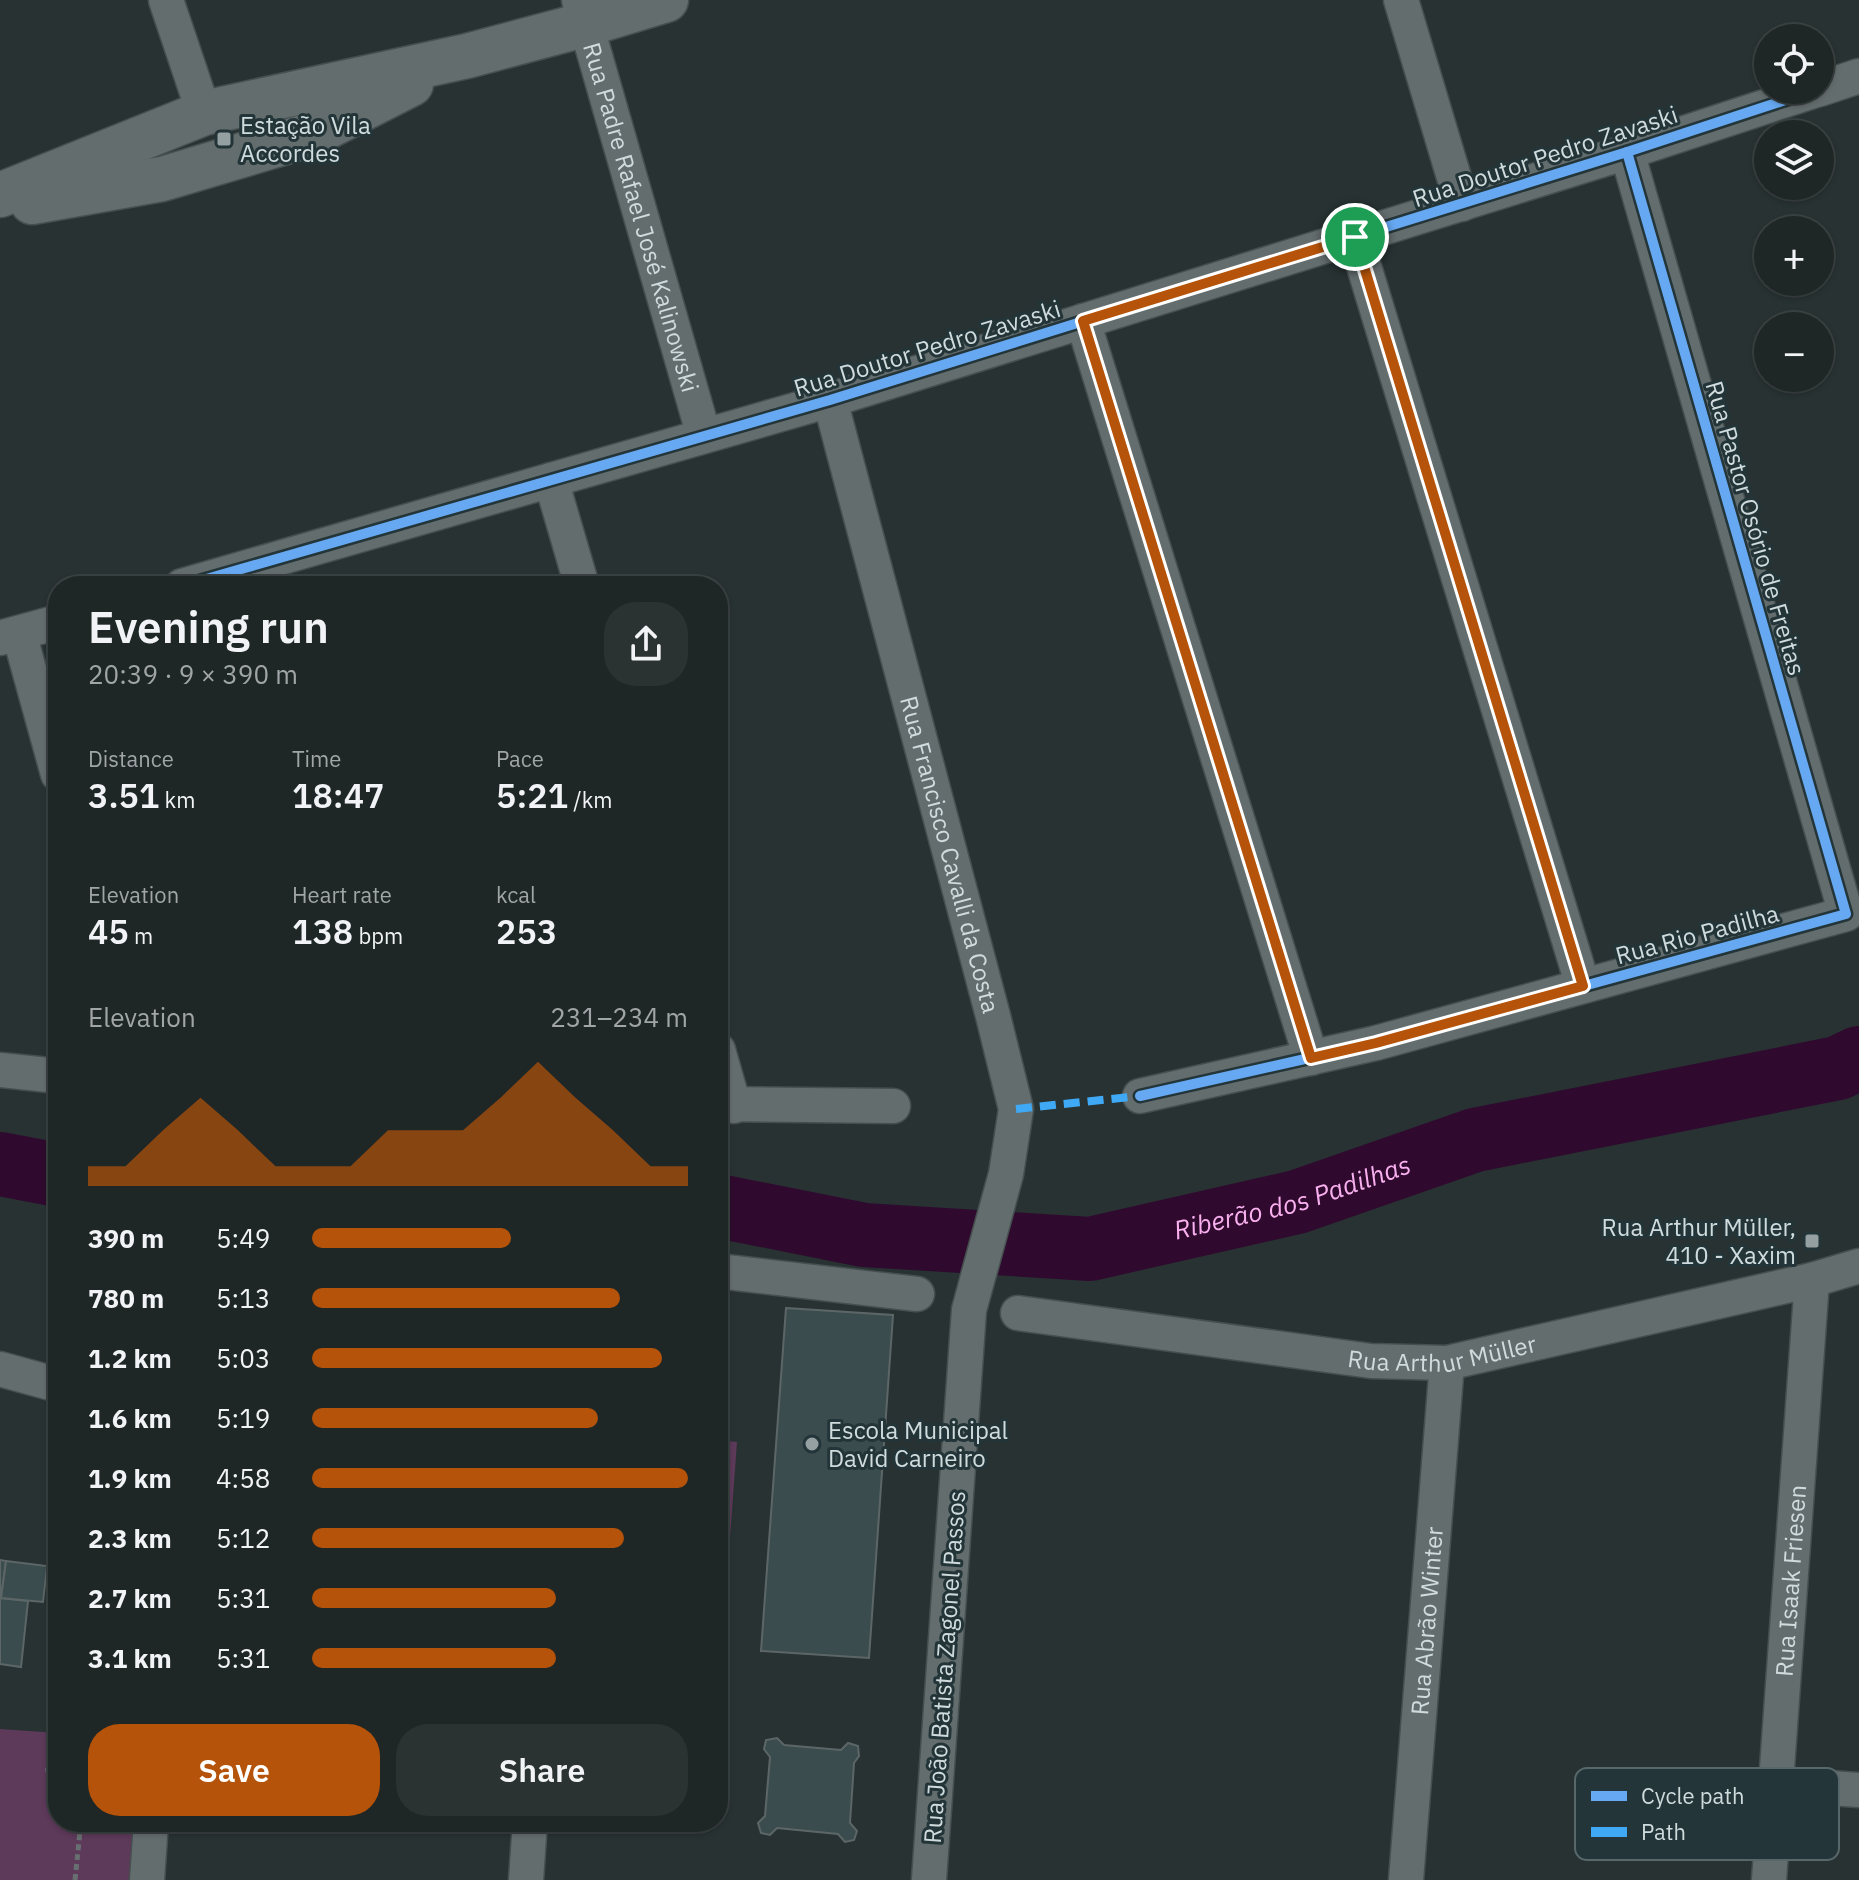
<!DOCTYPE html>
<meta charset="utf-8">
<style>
body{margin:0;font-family:"IBM Plex Sans",sans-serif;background:#2b3232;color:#f1f3f6;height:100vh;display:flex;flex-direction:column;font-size:30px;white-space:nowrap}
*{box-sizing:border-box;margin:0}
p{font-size:26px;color:#a1a5a7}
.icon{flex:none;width:44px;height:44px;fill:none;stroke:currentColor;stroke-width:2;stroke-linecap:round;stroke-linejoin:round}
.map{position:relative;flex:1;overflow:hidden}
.panel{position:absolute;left:48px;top:576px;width:680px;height:1256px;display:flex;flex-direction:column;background:#1e2626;border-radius:32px;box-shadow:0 2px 6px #0004,0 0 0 2px #3c4343}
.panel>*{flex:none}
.controls{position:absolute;left:1754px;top:24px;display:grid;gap:16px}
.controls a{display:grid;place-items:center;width:80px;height:80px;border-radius:50%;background:#1e2626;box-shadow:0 2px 6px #0004,0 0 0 2px #3c4343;font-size:40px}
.pin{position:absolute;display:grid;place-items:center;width:68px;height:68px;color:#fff;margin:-34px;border:4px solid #fff;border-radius:50%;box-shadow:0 2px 8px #0007}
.round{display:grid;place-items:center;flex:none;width:84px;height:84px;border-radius:32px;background:#2b3232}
.overview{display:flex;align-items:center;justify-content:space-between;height:136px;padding:0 40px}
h1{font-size:44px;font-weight:600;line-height:60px}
.metrics{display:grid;grid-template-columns:repeat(3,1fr);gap:12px;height:136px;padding:8px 40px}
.metrics div{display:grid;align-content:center}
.metrics b{font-size:34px;font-weight:600}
.metrics small{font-size:22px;font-weight:400}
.metrics p{font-size:22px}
.chart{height:224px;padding:16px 40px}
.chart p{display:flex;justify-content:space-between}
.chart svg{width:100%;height:144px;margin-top:8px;fill:#b45309;opacity:.7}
.primary-button{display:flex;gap:16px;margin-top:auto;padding:16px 40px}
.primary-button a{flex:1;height:92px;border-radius:32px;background:#b45309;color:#fff;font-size:32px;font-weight:600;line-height:92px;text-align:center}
.primary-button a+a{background:#2b3232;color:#f1f3f6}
ul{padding:0 40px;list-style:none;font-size:26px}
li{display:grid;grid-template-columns:128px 96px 1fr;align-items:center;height:60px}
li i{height:20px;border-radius:10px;background:#b45309}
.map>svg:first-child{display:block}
.green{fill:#5d395a}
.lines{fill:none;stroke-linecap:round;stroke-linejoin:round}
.river{stroke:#2f0a2e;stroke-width:64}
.building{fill:#3b4c4e;stroke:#5d6667;stroke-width:2}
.street-casing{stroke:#464f50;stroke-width:37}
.secondary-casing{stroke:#464f50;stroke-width:47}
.path{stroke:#686f70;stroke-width:5;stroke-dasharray:6 4;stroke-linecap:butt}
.street{stroke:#646d6e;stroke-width:34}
.secondary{stroke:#646d6e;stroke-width:44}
.quiet{stroke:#3fa9f5;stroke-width:8;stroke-dasharray:16 8;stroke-linecap:butt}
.cycleway-casing{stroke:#233538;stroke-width:15}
.cycleway{stroke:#66a8f1;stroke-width:10}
.route-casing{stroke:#fff;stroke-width:16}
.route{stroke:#b45309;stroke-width:10}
.poi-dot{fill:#95a0a2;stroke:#233538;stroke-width:3}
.labels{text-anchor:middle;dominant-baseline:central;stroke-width:6;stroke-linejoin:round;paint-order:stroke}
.poi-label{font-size:24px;fill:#d0dbdd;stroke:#233538;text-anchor:start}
.street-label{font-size:24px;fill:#d0dbdd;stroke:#233538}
.water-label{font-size:26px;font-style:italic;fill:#f8b0ef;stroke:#233538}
.key{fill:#233538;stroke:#57676a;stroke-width:2}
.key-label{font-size:22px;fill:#d0dbdd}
</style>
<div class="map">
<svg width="1859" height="1880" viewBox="0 0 1859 1880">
<rect width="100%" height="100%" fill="#283233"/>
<g class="green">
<path d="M718,1440L737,1442L725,1607L718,1606Z"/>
<path d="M0,1729L58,1733V1822H136L132,1880H0Z"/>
</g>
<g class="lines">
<g class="river">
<path d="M0,1164L58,1175"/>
<path id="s1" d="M718,1206L864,1235L1090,1249L1297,1202L1475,1140L1838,1068L1859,1058"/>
</g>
</g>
<g class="building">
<path d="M786,1308L893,1315L869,1658L761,1651Z"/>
<path d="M0,1560L6,1561L1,1598L28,1601L21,1667L0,1664Z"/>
<path d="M6,1561L47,1566L43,1602L1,1598Z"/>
<path d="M777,1738L784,1745L841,1750L848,1743L858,1746L859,1756L854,1763L850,1823L857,1831L854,1840L845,1842L838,1834L777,1828L770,1835L761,1833L758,1823L765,1816L770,1757L764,1749L766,1740Z"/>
</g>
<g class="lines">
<defs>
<g id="street">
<path d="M166,0L204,113"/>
<path id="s2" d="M579,0L704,436"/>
<path d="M1401,0L1462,204"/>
<path d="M1820,89L1859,76"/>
<path d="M1355,237L1583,986"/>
<path d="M1083,321L1311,1058"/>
<path id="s3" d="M830,400L993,1016L1016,1109L1006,1174L969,1310L929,1880"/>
<path d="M551,480L582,586"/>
<path d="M182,586L830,400L1627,152L1816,90"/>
<path d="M19,633L58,774"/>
<path d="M0,638L58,622"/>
<path d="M718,1050L734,1106"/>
<path d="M0,1070L58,1076"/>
<path d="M1140,1096L1376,1043L1846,914L1627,152"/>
<path d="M718,1104L893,1106"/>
<path d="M718,1271L917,1294"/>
<path id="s4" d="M1018,1313L1371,1361L1447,1363L1812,1280L1859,1266"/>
<path d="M0,1369L58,1385"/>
<path d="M1776,1784L1859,1790"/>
<path d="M147,1880L151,1822"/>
<path d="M526,1880L530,1822"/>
<path id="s5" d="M1406,1880L1447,1363"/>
<path id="s6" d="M1769,1880L1812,1280"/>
</g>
<g id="secondary">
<path d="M0,195L204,113L467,56L587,24L666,0"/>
<path d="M32,202L162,179L313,134L411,84"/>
</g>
</defs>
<use href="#street" class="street-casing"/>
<use href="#secondary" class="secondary-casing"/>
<g class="path">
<path d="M58,1754L51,1756L47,1767L50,1779L58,1782"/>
<path d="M75,1880L81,1822"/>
</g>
<use href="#street" class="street"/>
<use href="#secondary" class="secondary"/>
<path class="quiet" d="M1016,1109L1140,1096"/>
<defs>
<g id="cycleway">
<path d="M182,586L830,400L1627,152L1816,90"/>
<path d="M1140,1096L1376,1043L1846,914L1627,152"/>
</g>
</defs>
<use href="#cycleway" class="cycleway-casing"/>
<use href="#cycleway" class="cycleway"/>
</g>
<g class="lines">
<defs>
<path id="route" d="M1355,237L1583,986L1376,1043L1311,1058L1083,321Z"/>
</defs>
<use href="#route" class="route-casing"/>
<use href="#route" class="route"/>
</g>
<g class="poi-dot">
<rect x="216" y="131" width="16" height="16" rx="4"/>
<rect x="1804" y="1233" width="16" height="16" rx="4"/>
<circle cx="812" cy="1444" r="8"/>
</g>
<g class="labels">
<g class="poi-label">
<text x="240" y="125">Estação Vila<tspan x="240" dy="28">Accordes</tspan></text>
<text x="1796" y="1227" text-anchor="end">Rua Arthur Müller,<tspan x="1796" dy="28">410 - Xaxim</tspan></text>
<text x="828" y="1430">Escola Municipal<tspan x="828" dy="28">David Carneiro</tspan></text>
</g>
<g class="street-label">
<text transform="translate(1545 156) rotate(-18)">Rua Doutor Pedro Zavaski</text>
<text stroke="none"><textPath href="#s2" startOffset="226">Rua Padre Rafael José Kalinowski</textPath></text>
<text transform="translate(927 348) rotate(-17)">Rua Doutor Pedro Zavaski</text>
<text transform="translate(1756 528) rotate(74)">Rua Pastor Osório de Freitas</text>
<text stroke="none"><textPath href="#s3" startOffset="470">Rua Francisco Cavalli da Costa</textPath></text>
<text transform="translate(1697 934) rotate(-15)">Rua Rio Padilha</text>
<text stroke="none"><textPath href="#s4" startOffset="428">Rua Arthur Müller</textPath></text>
<text stroke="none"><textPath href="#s6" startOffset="300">Rua Isaak Friesen</textPath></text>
<text stroke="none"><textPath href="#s5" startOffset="260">Rua Abrão Winter</textPath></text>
<text transform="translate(944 1667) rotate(-86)">Rua João Batista Zagonel Passos</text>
</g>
<g class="water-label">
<text stroke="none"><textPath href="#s1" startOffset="584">Riberão dos Padilhas</textPath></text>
</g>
</g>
<rect x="1575" y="1768" width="264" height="92" rx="12" class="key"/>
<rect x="1591" y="1791" width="36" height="10" fill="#66a8f1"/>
<rect x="1591" y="1827" width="36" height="10" fill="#3fa9f5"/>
<g class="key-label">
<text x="1641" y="1804">Cycle path</text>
<text x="1641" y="1840">Path</text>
</g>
</svg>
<div class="controls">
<a><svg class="icon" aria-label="locate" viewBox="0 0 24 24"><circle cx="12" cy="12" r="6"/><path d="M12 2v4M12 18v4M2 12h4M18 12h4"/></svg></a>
<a><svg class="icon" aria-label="layers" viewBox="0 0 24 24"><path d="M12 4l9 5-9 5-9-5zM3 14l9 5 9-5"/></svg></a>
<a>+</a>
<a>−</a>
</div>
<div class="pin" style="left:1355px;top:237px;background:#1e9e55"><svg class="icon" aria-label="arrive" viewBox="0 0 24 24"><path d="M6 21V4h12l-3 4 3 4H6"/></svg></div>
<section class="panel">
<div class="overview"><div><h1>Evening run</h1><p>20:39 · 9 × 390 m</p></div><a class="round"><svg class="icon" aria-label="share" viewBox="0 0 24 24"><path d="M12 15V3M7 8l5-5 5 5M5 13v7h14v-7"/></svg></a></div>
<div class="metrics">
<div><p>Distance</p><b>3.51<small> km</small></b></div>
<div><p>Time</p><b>18:47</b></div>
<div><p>Pace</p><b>5:21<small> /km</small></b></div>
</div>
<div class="metrics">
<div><p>Elevation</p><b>45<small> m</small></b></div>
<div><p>Heart rate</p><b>138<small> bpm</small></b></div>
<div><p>kcal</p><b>253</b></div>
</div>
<div class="chart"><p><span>Elevation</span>231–234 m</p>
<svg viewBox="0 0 160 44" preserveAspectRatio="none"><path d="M0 44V38L10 38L20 27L30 17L40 27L50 38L60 38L70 38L80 27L90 27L100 27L110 17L120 6L130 17L140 27L150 38L160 38V44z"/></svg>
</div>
<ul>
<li><b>390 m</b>5:49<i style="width:53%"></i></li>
<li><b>780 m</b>5:13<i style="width:82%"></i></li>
<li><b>1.2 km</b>5:03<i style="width:93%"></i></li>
<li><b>1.6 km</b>5:19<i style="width:76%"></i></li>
<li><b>1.9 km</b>4:58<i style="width:100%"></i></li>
<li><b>2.3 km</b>5:12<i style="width:83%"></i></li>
<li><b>2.7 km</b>5:31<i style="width:65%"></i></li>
<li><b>3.1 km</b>5:31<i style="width:65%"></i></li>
</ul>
<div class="primary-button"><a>Save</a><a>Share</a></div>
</section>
</div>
